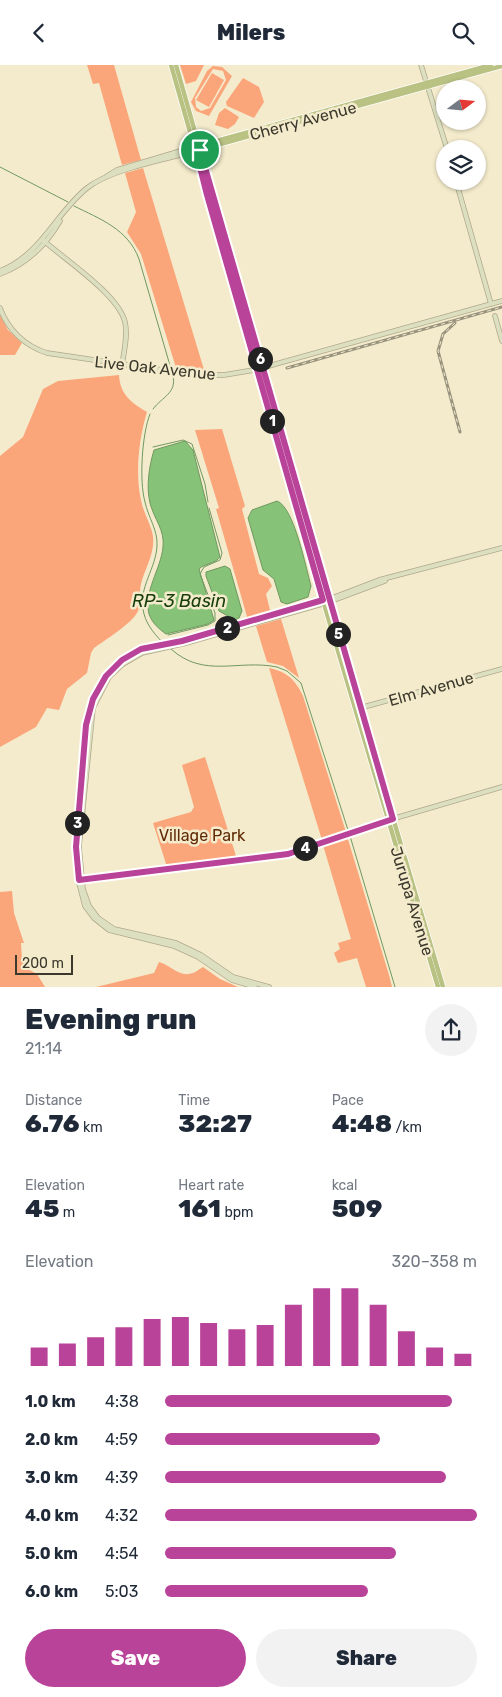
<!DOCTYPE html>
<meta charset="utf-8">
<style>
body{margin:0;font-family:Rubik,sans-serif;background:#f2f2f3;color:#1f2937;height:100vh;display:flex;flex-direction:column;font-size:19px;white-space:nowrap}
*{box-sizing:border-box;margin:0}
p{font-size:16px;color:#747a83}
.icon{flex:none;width:28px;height:28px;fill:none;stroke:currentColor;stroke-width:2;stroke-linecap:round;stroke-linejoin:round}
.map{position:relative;height:922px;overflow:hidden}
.sheet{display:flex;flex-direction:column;background:#fff;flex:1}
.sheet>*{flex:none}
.needle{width:32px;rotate:74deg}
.tools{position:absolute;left:436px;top:15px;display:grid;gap:10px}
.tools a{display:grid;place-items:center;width:50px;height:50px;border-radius:50%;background:#fff;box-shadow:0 1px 4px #0004;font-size:25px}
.scale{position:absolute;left:15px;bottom:12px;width:58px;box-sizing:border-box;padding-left:5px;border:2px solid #3b382c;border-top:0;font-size:14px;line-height:18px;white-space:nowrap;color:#3b382c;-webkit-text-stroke:4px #f4ebcc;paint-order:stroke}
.pin{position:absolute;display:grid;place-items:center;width:42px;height:42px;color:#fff;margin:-21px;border:2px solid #fff;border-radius:50%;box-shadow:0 1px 5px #0007}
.km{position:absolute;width:25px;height:25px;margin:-12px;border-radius:50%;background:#222;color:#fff;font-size:14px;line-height:25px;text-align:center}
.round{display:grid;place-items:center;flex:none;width:52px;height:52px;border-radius:26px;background:#f2f2f3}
.overview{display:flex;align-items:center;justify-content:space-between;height:85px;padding:0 25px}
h1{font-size:28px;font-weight:800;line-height:38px}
.metrics{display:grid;grid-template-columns:repeat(3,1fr);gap:8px;height:85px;padding:5px 25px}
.metrics div{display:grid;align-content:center}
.metrics b{font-size:25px;font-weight:800}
.metrics small{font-size:14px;font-weight:400}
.metrics p{font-size:14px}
.chart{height:140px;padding:10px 25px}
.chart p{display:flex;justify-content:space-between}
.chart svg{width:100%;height:90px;margin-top:5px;stroke:#b94399;stroke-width:6}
.primary-button{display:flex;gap:10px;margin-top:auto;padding:10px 25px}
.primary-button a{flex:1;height:58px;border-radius:30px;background:#b94399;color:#fff;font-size:20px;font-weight:800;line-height:58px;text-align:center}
.primary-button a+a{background:#f2f2f3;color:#1f2937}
ul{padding:0 25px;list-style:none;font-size:16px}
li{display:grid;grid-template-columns:80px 60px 1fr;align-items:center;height:38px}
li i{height:12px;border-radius:6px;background:#b94399}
header{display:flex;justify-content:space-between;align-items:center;height:65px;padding:0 25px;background:#fff;font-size:22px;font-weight:800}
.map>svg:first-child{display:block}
.green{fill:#fba67a;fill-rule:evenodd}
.water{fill:#86c277;stroke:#709960}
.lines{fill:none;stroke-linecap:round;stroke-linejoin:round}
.stream{stroke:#709960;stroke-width:1}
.secondary-casing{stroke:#b0a88b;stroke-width:5.5}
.primary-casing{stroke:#fff;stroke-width:6}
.secondary{stroke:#dce0c1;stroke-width:4}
.primary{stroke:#b9c283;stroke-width:4.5}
.rail-casing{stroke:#99937e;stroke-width:3}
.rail{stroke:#f4ebcc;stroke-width:1;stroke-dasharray:4;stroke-linecap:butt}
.route-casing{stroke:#fff;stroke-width:10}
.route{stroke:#b94399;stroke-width:6}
.labels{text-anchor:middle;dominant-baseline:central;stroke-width:5;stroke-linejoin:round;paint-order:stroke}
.street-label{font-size:16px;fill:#3b382c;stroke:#f4ebcc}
.park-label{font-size:16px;fill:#602a06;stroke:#f4ebcc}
.water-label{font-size:18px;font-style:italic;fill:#19400c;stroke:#f4ebcc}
</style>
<header><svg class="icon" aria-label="back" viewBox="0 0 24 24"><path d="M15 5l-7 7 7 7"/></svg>Milers<svg class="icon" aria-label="search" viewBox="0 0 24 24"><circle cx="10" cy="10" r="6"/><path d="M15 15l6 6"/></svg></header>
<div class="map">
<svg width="502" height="922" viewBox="0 0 502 922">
<rect width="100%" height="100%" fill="#f4ebcc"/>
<g class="green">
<path d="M87,0H114L141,95L122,100L99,18L93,19Z"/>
<path d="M180,0H204L196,16L186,19Z"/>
<path d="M213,1L222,2L232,11L209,51L196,46L191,37L207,6ZM213,4L223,6L226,15L210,43L201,46L196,42L195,33Z"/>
<path d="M212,8L224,15L209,42L196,35Z"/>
<path d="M243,13L259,22L264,37L254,53L227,41L226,37Z"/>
<path d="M225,43L239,52L235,59L228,64L215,60L219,48Z"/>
<path d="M143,103L205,308L177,306L141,189L127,167L136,147L125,108Z"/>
<path d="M0,250L8,265L22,278L15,290H0Z"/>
<path d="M119,310C120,329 131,338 147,347C139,373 135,408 141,435C143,447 151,459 153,471C155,489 145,503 141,519C139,527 141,539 138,546C133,558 105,575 94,583L91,588L87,608L67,624L59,645L47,643L36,662L0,682V391L23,372L43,324L58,316Z"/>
<path d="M222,364L245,441L242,444L259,509L268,513L272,521L266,529L271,549L248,555L216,444L219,443L195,365Z"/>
<path d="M281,554L299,613L283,601L267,597L256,561Z"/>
<path d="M269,603C288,607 295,615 303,631L346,767L322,775Z"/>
<path d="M205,692L236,791L235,793L167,802L153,758L191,747L194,742L182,700Z"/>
<path d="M347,771L389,910L392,922H366L357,893L338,898L334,888L340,884L338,878L351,874L323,780Z"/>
<path d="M12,826L14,848L24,878H21L22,895L28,900L26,903L37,909L45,922H0V827Z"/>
<path d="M159,897C171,900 179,913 193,908C196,907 199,904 203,902L220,914L238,922H96L154,908Z"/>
</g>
<g class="water">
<path d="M185,376L193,385L220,492C215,499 205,498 199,504L214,555L208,559L166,569C159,564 152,558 149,549C143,527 161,504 163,482C165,465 154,454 150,438C146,421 149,402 154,385Z"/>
<path d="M277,436C294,442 306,503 311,521L308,532L287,539L281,537L274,514L263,505L248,453L252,445Z"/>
<path d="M225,501L230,504L242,546L239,553L235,555L219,546L206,511V507Z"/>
</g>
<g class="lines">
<g class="stream">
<path d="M0,102L68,137"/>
<path d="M74,141C100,154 128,164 139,194L171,304"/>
<path d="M153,344C162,332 177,328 173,311"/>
<path d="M150,349C142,369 139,416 145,437C148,452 158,465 157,481C156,503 139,522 143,544C145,558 153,567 162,577"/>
<path d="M153,382L183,375L192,379L205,419L208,437"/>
<path d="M168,570L208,560L215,556V548L200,509L204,502L220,495L222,488L209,443"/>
<path d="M171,584C204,614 238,594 277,602L287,606L301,618L348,765"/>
<path d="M350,771L395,922"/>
</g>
<defs>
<g id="secondary">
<path d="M421,0L447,84"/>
<path d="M107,111L117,105L194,82"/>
<path d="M456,116L491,239"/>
<path d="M43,175C65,195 118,229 125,257C128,271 124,286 122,300"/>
<path d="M0,206C41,190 55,149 87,123C111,104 166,94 196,86"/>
<path d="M0,209C27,199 46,180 60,156"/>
<path d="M0,243C8,265 25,281 47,288L196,310H224L254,305L502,236"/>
<path d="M495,251L502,276"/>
<path d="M360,643L502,604"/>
<path d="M81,815L288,789L375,759L502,722"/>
<path d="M255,922L232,915L198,892L174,881L109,865L94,853L85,841L79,818L76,769L88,651L96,626L117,599L141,585L192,573L332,533L379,515L502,483"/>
<path d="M269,922L233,912L201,890L176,878L114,864L98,853L89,841L83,824L79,782L93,643L109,612L123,599L142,588L186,578L329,537L385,516"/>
</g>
<g id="primary">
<path d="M171,0L324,539L438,922"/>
<path d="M176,0L312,479L443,922"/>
<path d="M198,81L491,0"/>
<path d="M199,85L502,1"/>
</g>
</defs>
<use href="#secondary" class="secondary-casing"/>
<use href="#primary" class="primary-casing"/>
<use href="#secondary" class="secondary"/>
<use href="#primary" class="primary"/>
<defs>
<g id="rail">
<path d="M455,258L443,269L438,286L460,367"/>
<path d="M287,303L502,242"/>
</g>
</defs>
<use href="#rail" class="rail-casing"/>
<use href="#rail" class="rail"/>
</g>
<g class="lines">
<defs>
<path id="route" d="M200,85L393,754L288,789L79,815L76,782L86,660L93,634L106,611L122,595L141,584L182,576L323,535L207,130L196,86Z"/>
</defs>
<use href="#route" class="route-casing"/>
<use href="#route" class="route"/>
</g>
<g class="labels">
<g class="street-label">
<text transform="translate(303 56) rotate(-15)">Cherry Avenue</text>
<text transform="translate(155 303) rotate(6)">Live Oak Avenue</text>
<text transform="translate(431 624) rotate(-16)">Elm Avenue</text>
<text transform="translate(412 836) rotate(73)">Jurupa Avenue</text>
</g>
<g class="park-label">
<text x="202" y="770">Village Park</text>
</g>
<g class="water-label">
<text x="179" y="536">RP-3 Basin</text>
</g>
</g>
</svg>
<div class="tools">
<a><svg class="needle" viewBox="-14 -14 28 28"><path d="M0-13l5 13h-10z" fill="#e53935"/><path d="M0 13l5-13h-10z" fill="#747a83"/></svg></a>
<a><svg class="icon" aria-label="layers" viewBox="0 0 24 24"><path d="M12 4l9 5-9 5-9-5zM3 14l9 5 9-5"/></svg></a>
</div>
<div class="scale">200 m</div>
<div class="pin" style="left:200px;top:85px;background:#1e9e55"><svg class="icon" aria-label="arrive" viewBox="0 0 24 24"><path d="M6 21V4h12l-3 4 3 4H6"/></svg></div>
<b class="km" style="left:272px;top:356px">1</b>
<b class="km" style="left:227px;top:563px">2</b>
<b class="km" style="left:77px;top:758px">3</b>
<b class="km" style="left:305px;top:783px">4</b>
<b class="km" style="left:338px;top:569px">5</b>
<b class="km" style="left:260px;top:294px">6</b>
</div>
<section class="sheet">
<div class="overview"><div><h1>Evening run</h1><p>21:14</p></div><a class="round"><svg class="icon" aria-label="share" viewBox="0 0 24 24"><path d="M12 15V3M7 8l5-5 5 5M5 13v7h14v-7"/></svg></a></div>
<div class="metrics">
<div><p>Distance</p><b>6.76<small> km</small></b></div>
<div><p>Time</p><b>32:27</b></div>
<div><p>Pace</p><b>4:48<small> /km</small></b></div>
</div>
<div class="metrics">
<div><p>Elevation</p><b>45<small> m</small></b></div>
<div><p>Heart rate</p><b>161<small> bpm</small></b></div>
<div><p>kcal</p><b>509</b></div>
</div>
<div class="chart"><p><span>Elevation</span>320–358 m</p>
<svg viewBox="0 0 160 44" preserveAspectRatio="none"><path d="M5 44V35M15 44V33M25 44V30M35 44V25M45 44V21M55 44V20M65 44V23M75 44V26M85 44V24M95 44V14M105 44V6M115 44V6M125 44V14M135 44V27M145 44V35M155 44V38"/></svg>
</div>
<ul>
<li><b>1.0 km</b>4:38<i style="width:92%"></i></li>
<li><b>2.0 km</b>4:59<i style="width:69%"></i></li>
<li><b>3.0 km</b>4:39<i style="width:90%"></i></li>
<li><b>4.0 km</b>4:32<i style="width:100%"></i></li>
<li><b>5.0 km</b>4:54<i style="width:74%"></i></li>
<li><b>6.0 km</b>5:03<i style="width:65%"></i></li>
</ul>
<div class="primary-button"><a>Save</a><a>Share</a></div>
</section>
